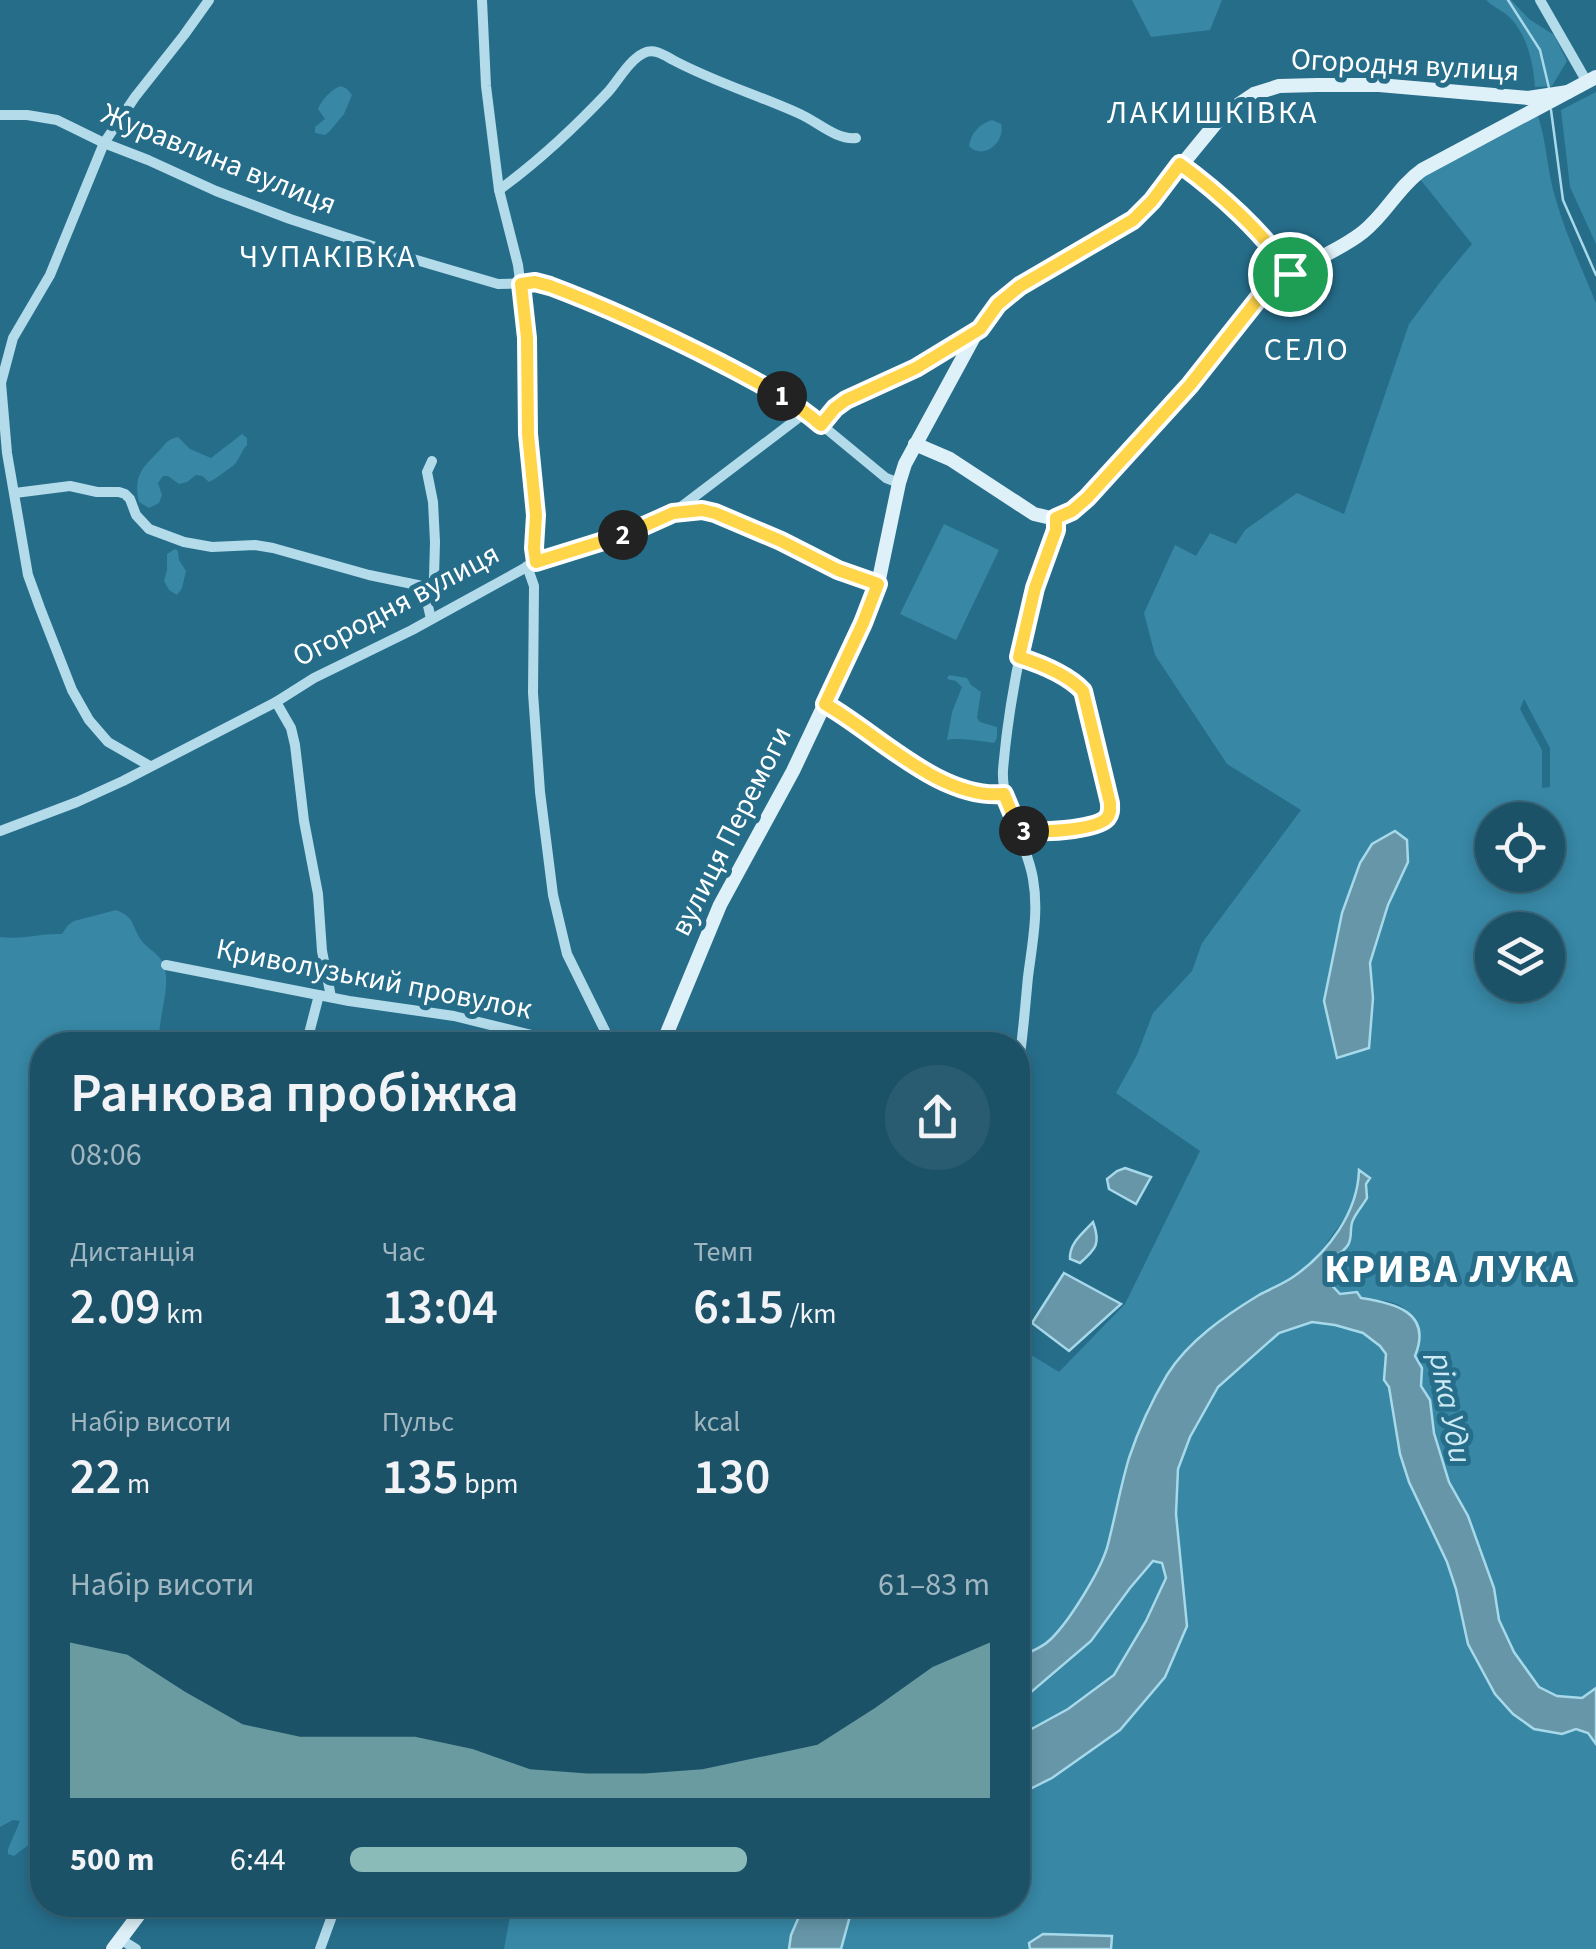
<!DOCTYPE html>
<html lang="uk">
<meta charset="utf-8">
<style>
body{margin:0;font-family:"Source Sans 3",sans-serif;background:#295c71;color:#f1f3f6;height:100vh;display:flex;flex-direction:column;font-size:38px;white-space:nowrap}
*{box-sizing:border-box;margin:0}
p{font-size:32px;color:#a0b6c0}
.icon{flex:none;width:55px;height:55px;fill:none;stroke:currentColor;stroke-width:2;stroke-linecap:round;stroke-linejoin:round}
.map{position:relative;flex:1;overflow:hidden}
.side{position:absolute;left:30px;top:1032px;width:1000px;height:885px;display:flex;flex-direction:column;background:#1c5268;border-radius:40px;box-shadow:0 5px 15px #0003,0 0 0 2px #3a697c}
.side>*{flex:none}
.buttons{position:absolute;left:1475px;top:802px;display:grid;gap:20px}
.buttons a{display:grid;place-items:center;width:90px;height:90px;border-radius:50%;background:#1c5268;box-shadow:0 5px 15px #0003,0 0 0 2px #3a697c;font-size:50px}
.pin{position:absolute;display:grid;place-items:center;width:85px;height:85px;color:#fff;margin:-42px;border:5px solid #fff;border-radius:50%;box-shadow:0 2px 10px #0007}
.km{position:absolute;width:50px;height:50px;margin:-25px;border-radius:50%;background:#222;color:#fff;font-size:28px;line-height:50px;text-align:center}
.round{display:grid;place-items:center;flex:none;width:105px;height:105px;border-radius:52px;background:#295c71}
.head{display:flex;align-items:center;justify-content:space-between;height:170px;padding:0 40px}
h1{font-size:55px;font-weight:600;line-height:75px}
.metrics{display:grid;grid-template-columns:repeat(3,1fr);gap:15px;height:170px;padding:10px 40px}
.metrics div{display:grid;align-content:center}
.metrics b{font-size:50px;font-weight:600}
.metrics small{font-size:28px;font-weight:400}
.metrics p{font-size:28px}
.chart{height:280px;padding:20px 40px}
.chart p{display:flex;justify-content:space-between}
.chart svg{width:100%;height:180px;margin-top:10px;fill:#8bbbb9;opacity:.7}
ul{padding:0 40px;list-style:none;font-size:32px}
li{display:grid;grid-template-columns:160px 120px 1fr;align-items:center;height:75px}
li i{height:25px;border-radius:12px;background:#8bbbb9}
.map>svg:first-child{display:block}
.green{fill:#3787a5;fill-rule:evenodd}
.water{fill:#6696a8;stroke:#a7d9ea;stroke-width:2.5}
.lines{fill:none;stroke-linecap:round;stroke-linejoin:round}
.stream{stroke:#a7d9ea;stroke-width:2.5}
.street{stroke:#b3dbea;stroke-width:10}
.secondary{stroke:#def0f8;stroke-width:14}
.route-casing{stroke:#fff;stroke-width:20}
.route{stroke:#ffd54a;stroke-width:12}
.labels{text-anchor:middle;dominant-baseline:central;stroke-width:10;stroke-linejoin:round;paint-order:stroke}
.street-label{font-size:30px;fill:#fff;stroke:#266d8a}
.neighbourhood-label{font-size:32px;letter-spacing:2.5px;fill:#fff;stroke:#266d8a}
.water-label{font-size:32px;font-style:italic;fill:#cce9f4;stroke:#266d8a}
.district-label{font-size:40px;font-weight:bold;letter-spacing:2.5px;fill:#fff;stroke:#266d8a}
</style>
<div class="map">
<svg width="1596" height="1949" viewBox="0 0 1596 1949">
<rect width="100%" height="100%" fill="#266d8a"/>
<g class="green">
<path d="M1132,0H1222L1210,30L1151,37Z"/>
<path d="M1486,0H1511L1529,19L1554,35L1567,61L1552,86L1535,87C1533,61 1527,32 1506,14C1499,9 1492,6 1486,0Z"/>
<path d="M341,86L347,89L352,95L344,114L329,132L325,135L315,133V127L325,119L318,109C321,101 331,89 341,86Z"/>
<path d="M1596,92V244L1570,187L1561,110Z"/>
<path d="M1538,116C1547,143 1547,172 1556,200C1566,235 1582,269 1596,303V1688L1582,1698L1557,1697L1539,1687L1514,1652L1499,1620L1494,1588L1468,1516L1449,1482L1434,1433L1430,1401L1421,1386L1422,1368L1415,1356C1423,1337 1419,1318 1401,1306C1390,1300 1373,1299 1361,1298L1357,1292L1340,1294L1325,1278V1267L1331,1258L1347,1247L1351,1239L1353,1218L1360,1211L1366,1184L1369,1182L1360,1171L1351,1209L1319,1254L1295,1276L1255,1298L1204,1334L1171,1369L1148,1407L1129,1459L1105,1552L1082,1598L1050,1640L1032,1652L1018,1657V1454L1026,1440L1018,1434V1347L1059,1372L1125,1304L1200,1151L1116,1093L1137,1055L1153,1013L1192,971L1202,943L1301,810L1227,764L1155,655L1144,613L1175,545L1196,556L1210,533L1236,544L1245,530L1297,493L1344,514L1409,324L1441,281L1472,244L1420,179L1434,162L1489,142ZM1524,699L1550,748V787L1542,788V750L1520,709ZM1492,820H1548V875H1492ZM1395,831L1408,862L1388,905L1370,963L1360,863L1372,844ZM1492,930H1548V985H1492Z"/>
<path d="M992,120L1001,124C1006,142 983,161 969,146C971,133 979,124 992,120Z"/>
<path d="M242,434L247,438V445C241,451 240,459 234,465C230,468 213,481 209,482L202,476L196,475L187,482L179,484L168,476H163L158,483L162,495L159,503L149,508L139,502C133,476 142,468 159,451C166,443 168,439 178,437L190,449L211,458Z"/>
<path d="M944,524L999,550L956,640L900,614Z"/>
<path d="M175,549L178,551L179,560L186,571L182,588L177,595L169,590L164,581L167,570V554Z"/>
<path d="M949,675L967,678L971,685L981,692L977,718L980,722L997,727V738L994,743C982,741 957,737 947,740L952,712L962,687L956,681L947,679Z"/>
<path d="M116,910C136,918 131,925 141,940C146,947 154,951 159,957C177,978 155,1020 160,1045H42V1828L35,1840L14,1856L8,1854V1849L20,1821L13,1820L0,1827V937C20,940 41,933 62,934L68,925L74,921Z"/>
<path d="M1312,1322C1332,1324 1380,1331 1386,1355C1388,1362 1385,1373 1384,1380L1389,1387L1400,1454L1409,1482L1447,1562L1456,1589L1468,1644L1495,1694L1562,1734C1579,1728 1586,1730 1596,1744V1949H841L853,1905H1018V1710L1031,1692L1153,1561L1176,1514L1178,1469L1190,1437L1218,1387L1279,1333Z"/>
<path d="M512,1905H804L791,1935L789,1949H504Z"/>
</g>
<g class="water">
<path d="M1395,831L1407,840L1408,862L1388,905L1370,963L1373,998L1369,1048L1337,1058L1324,1001L1342,913L1360,863L1372,844Z"/>
<path d="M1125,1168L1151,1177L1136,1204L1109,1189L1107,1179L1117,1171Z"/>
<path d="M1359,1170L1370,1178L1366,1184L1367,1198C1363,1205 1356,1213 1353,1220C1349,1228 1353,1237 1348,1245C1338,1260 1324,1254 1325,1278L1340,1294L1357,1292L1361,1298C1394,1303 1433,1312 1415,1356L1422,1368L1421,1386L1430,1400L1434,1433L1449,1482L1468,1516L1494,1588L1499,1620L1514,1652L1539,1687L1557,1696L1582,1698L1596,1688V1744L1588,1733L1576,1729L1562,1734L1534,1729L1513,1714L1495,1694L1468,1644L1456,1589L1447,1562L1409,1482L1400,1454L1389,1387L1384,1380L1386,1354L1380,1346L1363,1333L1335,1325L1312,1322L1279,1333L1218,1387L1190,1437L1178,1469L1176,1514L1187,1626L1165,1677L1120,1730L1052,1778L1018,1795V1730L1026,1732L1068,1709L1114,1675L1146,1621L1166,1578L1162,1563L1153,1561L1130,1588L1091,1641L1031,1692L1018,1710V1657C1029,1653 1042,1648 1051,1639C1070,1620 1099,1573 1107,1548C1115,1518 1120,1488 1129,1458C1139,1428 1151,1402 1167,1375C1188,1341 1226,1315 1259,1295C1270,1289 1283,1284 1293,1277C1328,1253 1358,1212 1359,1170Z"/>
<path d="M1093,1222C1101,1244 1096,1249 1080,1263L1070,1259C1069,1243 1083,1233 1093,1222Z"/>
<path d="M1064,1273L1121,1304L1069,1351L1032,1323Z"/>
<path d="M804,1905H853L841,1949H789L791,1935Z"/>
<path d="M1043,1934L1112,1936L1111,1949H1030L1029,1943Z"/>
</g>
<g class="lines">
<g class="stream">
<path d="M1508,0L1540,50L1549,88"/>
<path d="M1551,110L1563,200L1596,275"/>
</g>
<g class="street">
<path d="M482,0L486,86L499,190L518,265L526,327L528,434L536,515L535,548L537,562"/>
<path d="M1540,0L1587,82"/>
<path d="M0,115H27L57,120L104,143L148,160L216,191L290,219L406,257L498,284L539,283L568,293L689,347L780,394L806,412L886,478L899,483"/>
<path d="M1181,165C1217,191 1267,235 1290,273"/>
<path d="M499,190C536,163 576,126 608,92C618,81 629,60 644,53C654,48 664,55 673,60C714,82 758,95 800,114C818,122 836,140 856,138"/>
<path d="M821,425C845,392 883,387 916,368C937,356 956,342 977,330"/>
<path d="M15,493L70,486L97,492H119L125,494L130,499L136,515L149,529L184,542L212,547L255,545L273,548L369,575L432,588"/>
<path d="M675,513L702,510L715,513L781,541L838,571L878,584"/>
<path d="M527,566L534,586L533,693L540,792L553,895L567,954L612,1045"/>
<path d="M431,619L428,606L434,577L435,542L433,502L427,472L432,461"/>
<path d="M276,702L291,728L295,745L304,821L318,894L322,951L331,997"/>
<path d="M825,704C877,734 941,801 1004,794"/>
<path d="M150,766L108,742L89,720L72,690L40,608L28,575L7,453L1,383L13,338L50,275L104,143L135,97L184,35L209,0"/>
<path d="M1019,830C1036,833 1098,831 1108,816C1110,814 1110,811 1110,808L1083,691C1067,674 1041,664 1019,657"/>
<path d="M0,831L77,802L123,781L276,702L314,678L412,630L532,564L626,534L673,513L806,412"/>
<path d="M166,965L349,1001L454,1016L572,1045"/>
<path d="M306,1045L319,995"/>
<path d="M1018,1068C1023,1038 1025,1007 1028,977C1032,945 1039,912 1033,879C1027,842 1001,807 1003,770C1008,709 1020,649 1035,590C1041,567 1057,542 1056,518"/>
<path d="M120,1939L136,1949"/>
<path d="M320,1949L336,1905"/>
</g>
<g class="secondary">
<path d="M915,444L950,459L1034,514L1051,518L1067,514L1087,498L1159,420L1268,288C1297,265 1334,255 1363,232C1386,214 1398,187 1422,170L1596,77"/>
<path d="M662,1045L720,905L793,771L868,612L878,584L899,483L905,464L974,337L999,304L1028,281L1133,220L1152,201L1216,123L1236,106L1254,94L1279,86L1317,85H1379L1528,98L1568,92"/>
<path d="M113,1949L146,1905"/>
</g>
</g>
<g class="lines">
<defs>
<path id="route" d="M1180,164C1217,191 1267,235 1290,274L1262,294L1190,385L1087,498L1072,511L1056,518V530L1035,588L1019,657C1041,664 1067,674 1083,691L1110,803C1110,809 1111,813 1107,818C1095,831 1036,833 1019,830L1004,794C940,800 878,734 825,704L863,623L878,584L838,570L781,541L715,513L702,510L673,513L626,534L536,562L534,548L536,515L528,434L527,338L521,284L535,282L550,286C609,308 666,335 721,363C757,382 791,399 821,425L835,408L846,400L916,368L980,329L998,304L1020,286L1133,220L1152,201Z"/>
</defs>
<use href="#route" class="route-casing"/>
<use href="#route" class="route"/>
</g>
<g class="labels">
<g class="street-label">
<text transform="translate(1405 65) rotate(3)">Огородня вулиця</text>
<text transform="translate(219 159) rotate(22)">Журавлина вулиця</text>
<text transform="translate(396 605) rotate(-28)">Огородня вулиця</text>
<text transform="translate(731 831) rotate(-63)">вулиця Перемоги</text>
<text transform="translate(374 979) rotate(11)">Криволузький провулок</text>
</g>
<g class="neighbourhood-label">
<text x="1213" y="113">ЛАКИШКІВКА</text>
<text x="328" y="257">ЧУПАКІВКА</text>
<text x="1307" y="350">СЕЛО</text>
</g>
<g class="water-label">
<text transform="translate(1450 1408) rotate(79)">ріка Уди</text>
</g>
<g class="district-label">
<text x="1450" y="1269">КРИВА ЛУКА</text>
</g>
</g>
</svg>
<div class="buttons">
<a><svg class="icon" aria-label="locate" viewBox="0 0 24 24"><circle cx="12" cy="12" r="6"/><path d="M12 2v4M12 18v4M2 12h4M18 12h4"/></svg></a>
<a><svg class="icon" aria-label="layers" viewBox="0 0 24 24"><path d="M12 4l9 5-9 5-9-5zM3 14l9 5 9-5"/></svg></a>
</div>
<div class="pin" style="left:1290px;top:274px;background:#1e9e55"><svg class="icon" aria-label="arrive" viewBox="0 0 24 24"><path d="M6 21V4h12l-3 4 3 4H6"/></svg></div>
<b class="km" style="left:782px;top:396px">1</b>
<b class="km" style="left:623px;top:535px">2</b>
<b class="km" style="left:1024px;top:831px">3</b>
<section class="side">
<div class="head"><div><h1>Ранкова пробіжка</h1><p>08:06</p></div><a class="round"><svg class="icon" aria-label="share" viewBox="0 0 24 24"><path d="M12 15V3M7 8l5-5 5 5M5 13v7h14v-7"/></svg></a></div>
<div class="metrics">
<div><p>Дистанція</p><b>2.09<small> km</small></b></div>
<div><p>Час</p><b>13:04</b></div>
<div><p>Темп</p><b>6:15<small> /km</small></b></div>
</div>
<div class="metrics">
<div><p>Набір висоти</p><b>22<small> m</small></b></div>
<div><p>Пульс</p><b>135<small> bpm</small></b></div>
<div><p>kcal</p><b>130</b></div>
</div>
<div class="chart"><p><span>Набір висоти</span>61–83 m</p>
<svg viewBox="0 0 160 44" preserveAspectRatio="none"><path d="M0 44V6L10 9L20 18L30 26L40 29L50 29L60 29L70 32L80 37L90 38L100 38L110 37L120 34L130 31L140 22L150 12L160 6V44z"/></svg>
</div>
<ul>
<li><b>500 m</b>6:44<i style="width:62%"></i></li>
</ul>
</section>
</div>
